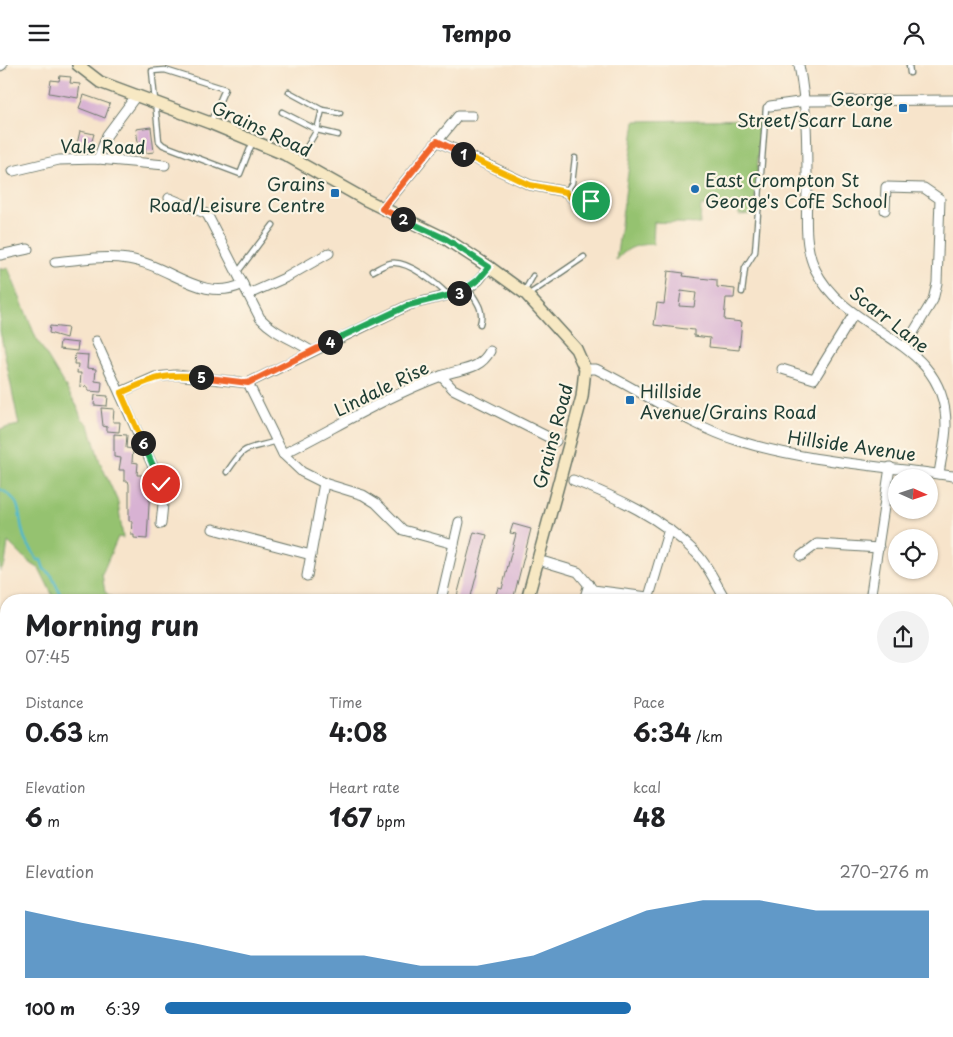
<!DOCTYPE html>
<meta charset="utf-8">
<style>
body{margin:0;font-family:"Playpen Sans",sans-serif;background:#f2f2f2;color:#202124;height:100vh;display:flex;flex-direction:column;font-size:19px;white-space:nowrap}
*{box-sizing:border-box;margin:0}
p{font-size:16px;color:#757577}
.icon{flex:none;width:28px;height:28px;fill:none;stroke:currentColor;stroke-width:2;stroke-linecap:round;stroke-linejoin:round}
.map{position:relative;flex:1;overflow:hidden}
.sheet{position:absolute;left:0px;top:529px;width:954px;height:444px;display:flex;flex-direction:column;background:#fff;border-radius:20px 20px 0 0;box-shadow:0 1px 4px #0004}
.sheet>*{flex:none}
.needle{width:32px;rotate:93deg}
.fabs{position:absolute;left:888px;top:404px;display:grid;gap:10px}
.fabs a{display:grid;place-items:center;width:50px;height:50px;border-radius:50%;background:#fff;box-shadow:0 1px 4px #0004;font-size:25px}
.pin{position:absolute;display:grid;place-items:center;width:42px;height:42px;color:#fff;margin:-21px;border:2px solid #fff;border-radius:50%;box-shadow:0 1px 5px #0007}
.km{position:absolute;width:25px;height:25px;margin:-12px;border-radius:50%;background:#222;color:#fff;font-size:14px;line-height:25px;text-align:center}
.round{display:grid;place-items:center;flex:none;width:52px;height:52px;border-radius:26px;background:#f2f2f2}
.head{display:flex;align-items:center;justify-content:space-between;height:85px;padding:0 25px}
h1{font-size:28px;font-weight:700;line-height:38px}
.metrics{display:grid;grid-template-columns:repeat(3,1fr);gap:8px;height:85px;padding:5px 25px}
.metrics div{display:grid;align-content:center}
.metrics b{font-size:25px;font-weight:700}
.metrics small{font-size:14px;font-weight:400}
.metrics p{font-size:14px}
.chart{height:140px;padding:10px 25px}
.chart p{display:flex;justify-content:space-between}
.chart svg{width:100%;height:90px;margin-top:5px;fill:#1f6fb2;opacity:.7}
ul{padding:0 25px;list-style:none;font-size:16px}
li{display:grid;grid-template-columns:80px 60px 1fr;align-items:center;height:38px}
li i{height:12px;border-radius:6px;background:#1f6fb2}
header{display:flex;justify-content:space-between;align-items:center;height:65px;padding:0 25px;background:#fff;font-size:22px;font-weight:700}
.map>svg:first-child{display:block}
.green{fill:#95c270;stroke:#5a8052}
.forest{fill:#78a862;stroke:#4c724b}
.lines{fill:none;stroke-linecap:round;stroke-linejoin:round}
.stream{stroke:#4db8ca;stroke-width:2.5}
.building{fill:#d8b2d3;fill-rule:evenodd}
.lane-casing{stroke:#6b7769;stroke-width:7}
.street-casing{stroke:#6b7769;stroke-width:11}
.secondary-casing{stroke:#6b7769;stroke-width:14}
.lane{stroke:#fff;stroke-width:4.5}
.street{stroke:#fff;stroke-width:9}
.secondary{stroke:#f7e8c3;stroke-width:11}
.split-1-casing{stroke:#fff;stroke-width:10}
.split-2-casing{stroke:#fff;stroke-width:10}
.split-3-casing{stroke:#fff;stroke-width:10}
.split-4-casing{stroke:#fff;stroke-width:10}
.split-5-casing{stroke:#fff;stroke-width:10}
.split-6-casing{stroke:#fff;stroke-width:10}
.split-7-casing{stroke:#fff;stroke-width:10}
.split-1{stroke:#f5b400;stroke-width:6}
.split-2{stroke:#f0652b;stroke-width:6}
.split-3{stroke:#22a559;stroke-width:6}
.split-4{stroke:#22a559;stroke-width:6}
.split-5{stroke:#f0652b;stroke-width:6}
.split-6{stroke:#f5b400;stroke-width:6}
.split-7{stroke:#22a559;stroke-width:6}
.poi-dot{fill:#1f6fb2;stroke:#fcf5e5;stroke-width:2}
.labels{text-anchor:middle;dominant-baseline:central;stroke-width:4.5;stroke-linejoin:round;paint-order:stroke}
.poi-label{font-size:18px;fill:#1f3d34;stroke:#fcf5e5;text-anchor:end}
.street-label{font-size:18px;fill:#1f3d34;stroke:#fcf5e5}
</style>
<header><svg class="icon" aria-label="menu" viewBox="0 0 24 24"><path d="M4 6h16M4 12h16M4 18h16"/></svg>Tempo<svg class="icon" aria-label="person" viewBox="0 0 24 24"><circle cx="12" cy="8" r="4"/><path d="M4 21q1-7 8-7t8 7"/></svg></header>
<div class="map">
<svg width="953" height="972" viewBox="0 0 953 972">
<rect width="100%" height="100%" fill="#fcf5e5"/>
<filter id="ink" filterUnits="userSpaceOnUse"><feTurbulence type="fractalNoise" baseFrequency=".02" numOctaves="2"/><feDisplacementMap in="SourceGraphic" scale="10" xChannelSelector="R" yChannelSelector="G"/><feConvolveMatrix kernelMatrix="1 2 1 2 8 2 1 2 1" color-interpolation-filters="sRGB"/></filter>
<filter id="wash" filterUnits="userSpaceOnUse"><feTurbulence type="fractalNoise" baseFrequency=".0096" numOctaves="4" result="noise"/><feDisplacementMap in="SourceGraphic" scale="20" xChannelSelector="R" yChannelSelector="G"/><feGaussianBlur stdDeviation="1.12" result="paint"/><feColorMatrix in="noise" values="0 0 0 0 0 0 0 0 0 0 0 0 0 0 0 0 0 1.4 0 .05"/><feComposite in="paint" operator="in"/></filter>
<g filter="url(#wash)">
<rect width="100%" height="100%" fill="#f7e4cb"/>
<g class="green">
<path d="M761,54L754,149L739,150V142L701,141L700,159L654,157L653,179C636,180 627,182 616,196L635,56Z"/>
<path d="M0,202L2,205L8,203L36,273L77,341L81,353L89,360L100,397L118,437L123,473L118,472L102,509L105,527L114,534L136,535H55L39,503C31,501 15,483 8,477L5,499L0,506V364L19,360L0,266Z"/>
</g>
<path class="forest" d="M128,966H227L232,972H121Z"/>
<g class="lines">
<path class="stream" d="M0,424C26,437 16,452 25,474C28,481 34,487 37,495H41L44,504L52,511L63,535"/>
</g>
<g id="blocks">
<g class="building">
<path d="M60,11L71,12L70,18L80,19L78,33L49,28L51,15L59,16Z"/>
<path d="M84,30L110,39L105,53L79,43Z"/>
<path d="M151,62L154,87L146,88L145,81H140L138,77L136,64Z"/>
<path d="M80,66L94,69L90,82L77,79Z"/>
<path d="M668,206L684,208L683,211L717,215V222L735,224L734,233H726L724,255L742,257L739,285L709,282L710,273L694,271V265L654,260L657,238L664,239ZM681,226L696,228L694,242L679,241Z"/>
<path d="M50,261L68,263L66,273L49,268Z"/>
<path d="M60,276L78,278L77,286L59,284Z"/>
<path d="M75,289L88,290L87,303L96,304L95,316L102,317L101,327L88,326V322L80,321L81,308H77L78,299H74Z"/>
<path d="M95,330L108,331L107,341L94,340Z"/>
<path d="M101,343L114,344L113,357H120L119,367L107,366V362L103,361Z"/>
<path d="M114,369L127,370L126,383L133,384L132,397L138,398L137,410H144L143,423H150L147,474L134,473V470H131L132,456H129V419L128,416H124V405H119L121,393L114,392Z"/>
<path d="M513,459L531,464L513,535H506L495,532L498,523L502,524L516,469L510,468Z"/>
<path d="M474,467L487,470L470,535H456Z"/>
</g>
</g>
</g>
<g filter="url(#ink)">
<use href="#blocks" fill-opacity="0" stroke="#6b7769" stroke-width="1"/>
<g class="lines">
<defs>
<g id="lane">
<path d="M909,0L910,8"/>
<path d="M289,27L322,45L340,48"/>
<path d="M282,47L317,65L338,70"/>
<path d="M210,58L225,24L165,5L152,6L159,76L163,80L240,109L253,76"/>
<path d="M298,97L317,65L322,45"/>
<path d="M566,127L572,118L575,93"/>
<path d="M373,206C379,203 385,199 391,198C408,195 437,219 448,230"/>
<path d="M237,208L273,160"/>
<path d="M468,223C475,234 485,245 480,259"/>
<path d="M524,227L533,211"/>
<path d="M742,227L745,203L755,187L766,42L769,41"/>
<path d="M528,230L584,192"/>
<path d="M227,407C247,377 245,386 277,376"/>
</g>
<g id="street">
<path d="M799,0C807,42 807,78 807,121C807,147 803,179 815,204C847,271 946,272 946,360C946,376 941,393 939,409"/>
<path d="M0,1L2,0"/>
<path d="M770,41L806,36L953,35"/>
<path d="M437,76L530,120L566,127L572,133L591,136"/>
<path d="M98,94L107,70L136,31"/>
<path d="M13,106L59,95L98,94L165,100"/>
<path d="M169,133L207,149L260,253C275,269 293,274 311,286"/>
<path d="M382,144L458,51H472"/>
<path d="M885,145L886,122L924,123L940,134L937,218L933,235L905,281"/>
<path d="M0,190L28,184"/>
<path d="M55,197C78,195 105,190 128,194C170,200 202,239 243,219"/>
<path d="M249,229L287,212L329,188"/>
<path d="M96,276L161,419L164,429L161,459"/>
<path d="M585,304H596C644,327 688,360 739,376C807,397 882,401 953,411"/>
<path d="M782,304L814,314L854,249"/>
<path d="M441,311L453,324L556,376"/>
<path d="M248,318L283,389L302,407L324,418L363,430L376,438L403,465L454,479"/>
<path d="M121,327L155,312L176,310L248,318L409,240L465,226L479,215L489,202"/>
<path d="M283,389C335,363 387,331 441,311C462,303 479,306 490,286"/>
<path d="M573,415C616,432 662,453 695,487C708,499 716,520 726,535"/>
<path d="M213,464L311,490"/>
<path d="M801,491L817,479L879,483"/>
<path d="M545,497L578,507L593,525L648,532"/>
<path d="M307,511L324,418"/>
<path d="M441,535L459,457"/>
<path d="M584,535L589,519"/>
<path d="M648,535L669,464"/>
<path d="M870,535L890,402"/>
<path d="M948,562L953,561"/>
<path d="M948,656L953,655"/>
<path d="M948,753L953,754"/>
</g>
<g id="secondary">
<path d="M78,0L100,17L210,58L284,89L364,134L446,174L489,202L526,229L576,284L585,304L582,332L527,535"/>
<path d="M114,972L120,966"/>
</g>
</defs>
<use href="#lane" class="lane-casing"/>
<use href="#street" class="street-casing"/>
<use href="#secondary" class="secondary-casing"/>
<use href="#lane" class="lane"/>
<use href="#street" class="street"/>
<use href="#secondary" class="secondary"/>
</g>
</g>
<g class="lines" filter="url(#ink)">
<defs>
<path id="split-1" d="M463,89L530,120L566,127L572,134L591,136"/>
<path id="split-2" d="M403,154L382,144L437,76L463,89"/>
<path id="split-3" d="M403,154L446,174L489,202L478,215L459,228"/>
<path id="split-4" d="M330,277L409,240L459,228"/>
<path id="split-5" d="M201,312L248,318L330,277"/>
<path id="split-6" d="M143,378L121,328C153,313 165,308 201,312"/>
<path id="split-7" d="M143,378L161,419"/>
</defs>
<use href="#split-1" class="split-1-casing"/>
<use href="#split-2" class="split-2-casing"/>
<use href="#split-3" class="split-3-casing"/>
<use href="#split-4" class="split-4-casing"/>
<use href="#split-5" class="split-5-casing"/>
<use href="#split-6" class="split-6-casing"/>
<use href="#split-7" class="split-7-casing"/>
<use href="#split-1" class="split-1"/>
<use href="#split-2" class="split-2"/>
<use href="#split-3" class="split-3"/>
<use href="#split-4" class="split-4"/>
<use href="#split-5" class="split-5"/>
<use href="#split-6" class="split-6"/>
<use href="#split-7" class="split-7"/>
</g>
<g class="poi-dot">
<rect x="898" y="38" width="10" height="10" rx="2.5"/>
<circle cx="695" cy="124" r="5"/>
<rect x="330" y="123" width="10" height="10" rx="2.5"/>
<rect x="625" y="330" width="10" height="10" rx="2.5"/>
</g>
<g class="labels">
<g class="poi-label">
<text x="893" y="33">George<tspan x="893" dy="21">Street/Scarr Lane</tspan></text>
<text x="705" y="114" text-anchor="start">East Crompton St<tspan x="705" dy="21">George's CofE School</tspan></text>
<text x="325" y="118">Grains<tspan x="325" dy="21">Road/Leisure Centre</tspan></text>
<text x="640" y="325" text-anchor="start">Hillside<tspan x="640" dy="21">Avenue/Grains Road</tspan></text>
</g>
<g class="street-label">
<text transform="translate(262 63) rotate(25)">Grains Road</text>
<text transform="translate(103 81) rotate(1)">Vale Road</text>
<text transform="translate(890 254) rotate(38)">Scarr Lane</text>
<text transform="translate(381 323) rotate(-26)">Lindale Rise</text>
<text transform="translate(552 371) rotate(-75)">Grains Road</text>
<text transform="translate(852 380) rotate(8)">Hillside Avenue</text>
</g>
</g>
</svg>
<div class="fabs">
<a><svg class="needle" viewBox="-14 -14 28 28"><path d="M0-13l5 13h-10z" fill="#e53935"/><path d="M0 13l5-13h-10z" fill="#757577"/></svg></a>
<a><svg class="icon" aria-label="locate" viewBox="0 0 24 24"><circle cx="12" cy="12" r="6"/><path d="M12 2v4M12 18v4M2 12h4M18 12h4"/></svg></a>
</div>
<div class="pin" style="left:591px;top:136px;background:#1e9e55"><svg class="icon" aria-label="arrive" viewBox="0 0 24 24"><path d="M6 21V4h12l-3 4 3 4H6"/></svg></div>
<div class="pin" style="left:161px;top:419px;background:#d93025"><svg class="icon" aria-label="check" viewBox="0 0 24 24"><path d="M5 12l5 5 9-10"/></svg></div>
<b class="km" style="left:463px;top:89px">1</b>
<b class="km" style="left:403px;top:154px">2</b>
<b class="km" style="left:459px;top:228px">3</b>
<b class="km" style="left:330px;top:277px">4</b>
<b class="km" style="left:201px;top:312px">5</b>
<b class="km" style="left:143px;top:378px">6</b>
<section class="sheet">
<div class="head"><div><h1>Morning run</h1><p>07:45</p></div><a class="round"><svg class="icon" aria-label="share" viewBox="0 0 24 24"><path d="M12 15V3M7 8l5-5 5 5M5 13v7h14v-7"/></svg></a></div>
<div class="metrics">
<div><p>Distance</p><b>0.63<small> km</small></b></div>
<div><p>Time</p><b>4:08</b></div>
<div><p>Pace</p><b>6:34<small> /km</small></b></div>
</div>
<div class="metrics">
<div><p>Elevation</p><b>6<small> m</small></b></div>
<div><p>Heart rate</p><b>167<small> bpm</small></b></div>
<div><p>kcal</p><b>48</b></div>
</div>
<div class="chart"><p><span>Elevation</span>270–276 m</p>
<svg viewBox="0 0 160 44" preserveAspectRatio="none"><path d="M0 44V11L10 17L20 22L30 27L40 33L50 33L60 33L70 38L80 38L90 33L100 22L110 11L120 6L130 6L140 11L150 11L160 11V44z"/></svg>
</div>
<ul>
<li><b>100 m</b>6:39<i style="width:61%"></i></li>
</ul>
</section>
</div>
